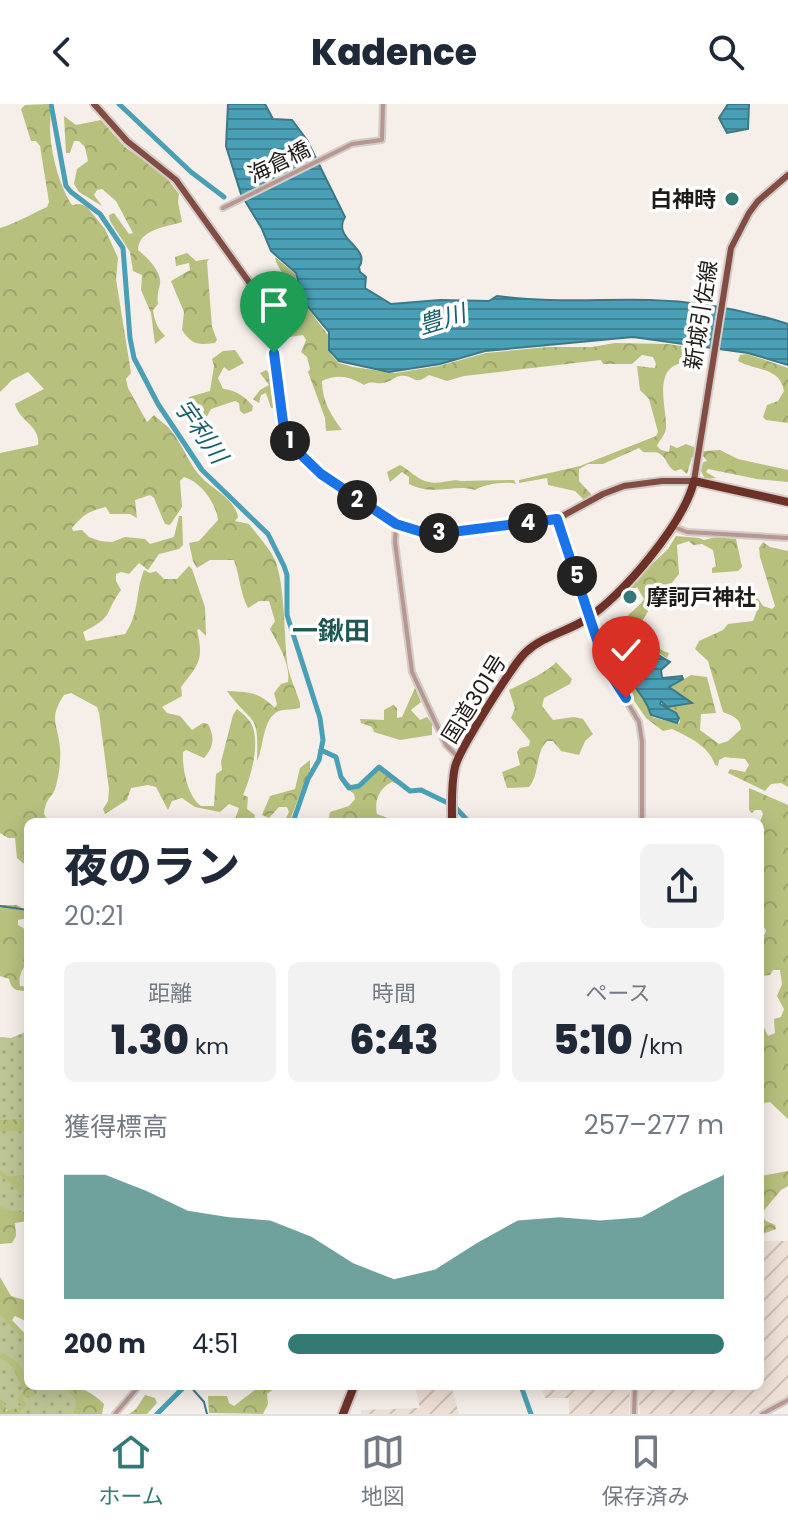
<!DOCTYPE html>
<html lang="ja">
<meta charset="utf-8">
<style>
body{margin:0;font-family:Poppins,"Noto Sans JP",sans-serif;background:#f2f2f3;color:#1f2937;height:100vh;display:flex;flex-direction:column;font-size:30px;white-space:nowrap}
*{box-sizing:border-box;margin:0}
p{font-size:26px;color:#747a83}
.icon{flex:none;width:44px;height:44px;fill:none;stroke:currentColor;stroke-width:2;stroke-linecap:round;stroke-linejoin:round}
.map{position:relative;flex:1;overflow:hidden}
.sheet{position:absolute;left:24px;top:714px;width:740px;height:572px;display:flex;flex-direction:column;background:#fff;border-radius:12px;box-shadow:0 4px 20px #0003}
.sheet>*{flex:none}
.pin{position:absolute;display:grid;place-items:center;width:68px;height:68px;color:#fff;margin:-82px -34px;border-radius:50% 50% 50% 0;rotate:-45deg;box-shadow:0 0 8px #0007}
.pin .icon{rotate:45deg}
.km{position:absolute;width:40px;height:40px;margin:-20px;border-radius:50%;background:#222;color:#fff;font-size:22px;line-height:40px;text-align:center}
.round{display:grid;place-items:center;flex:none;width:84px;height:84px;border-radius:12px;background:#f2f2f3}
.summary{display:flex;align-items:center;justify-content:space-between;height:136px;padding:0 40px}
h1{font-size:44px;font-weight:800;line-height:60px}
.figures{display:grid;grid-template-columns:repeat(3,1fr);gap:12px;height:136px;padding:8px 40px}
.figures div{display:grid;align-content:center;border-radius:12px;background:#f2f2f3;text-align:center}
.figures b{font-size:40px;font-weight:800}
.figures small{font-size:22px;font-weight:400}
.figures p{font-size:22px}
.chart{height:224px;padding:16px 40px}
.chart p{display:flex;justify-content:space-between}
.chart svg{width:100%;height:144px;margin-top:8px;fill:#337a74;opacity:.7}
ul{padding:0 40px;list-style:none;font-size:26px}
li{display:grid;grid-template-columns:128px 96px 1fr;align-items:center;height:60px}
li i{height:20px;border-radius:10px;background:#337a74}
header{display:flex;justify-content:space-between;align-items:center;height:104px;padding:0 40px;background:#fff;font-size:36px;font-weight:800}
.tab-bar{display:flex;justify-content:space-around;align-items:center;height:112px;border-top:2px solid #e0e1e3;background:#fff;font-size:22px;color:#747a83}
.tab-bar a{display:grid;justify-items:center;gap:4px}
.tab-bar .on{color:#337a74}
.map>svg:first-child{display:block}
.industrial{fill:url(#industrial-furrows)}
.grass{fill:url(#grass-dots)}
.forest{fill:url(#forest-crowns)}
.water{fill:url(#water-rules);stroke:#3c7887;stroke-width:2}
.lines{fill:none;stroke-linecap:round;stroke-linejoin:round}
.stream{stroke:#3c7887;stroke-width:2}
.river{stroke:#49a0b6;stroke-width:5}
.minor-casing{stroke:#d4ccc8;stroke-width:8}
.major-casing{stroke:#d4ccc8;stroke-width:10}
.highway-casing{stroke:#d4ccc8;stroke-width:12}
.minor{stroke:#b79791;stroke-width:4}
.major{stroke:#834c43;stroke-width:6}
.highway{stroke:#6e3128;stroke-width:8}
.route-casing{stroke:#fff;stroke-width:16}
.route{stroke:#1a73e8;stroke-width:10}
.poi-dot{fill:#337a74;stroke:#fff;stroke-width:3}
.labels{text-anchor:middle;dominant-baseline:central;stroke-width:7;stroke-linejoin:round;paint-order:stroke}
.street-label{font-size:22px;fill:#1f1c1a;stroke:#fff}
.poi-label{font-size:22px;font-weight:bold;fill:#1f1c1a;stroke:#fff;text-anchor:end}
.water-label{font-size:24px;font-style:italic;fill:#195f6f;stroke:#fff}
.quarter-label{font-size:26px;font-weight:bold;fill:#1e5853;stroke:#fff}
</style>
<header><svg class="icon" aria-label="back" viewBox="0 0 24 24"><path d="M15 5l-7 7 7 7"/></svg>Kadence<svg class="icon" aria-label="search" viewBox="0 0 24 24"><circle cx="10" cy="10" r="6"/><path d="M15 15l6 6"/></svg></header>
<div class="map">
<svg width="788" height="1310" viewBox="0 0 788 1310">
<defs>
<pattern id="industrial-furrows" width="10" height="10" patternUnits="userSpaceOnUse" patternTransform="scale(2)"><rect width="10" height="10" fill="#efe0d6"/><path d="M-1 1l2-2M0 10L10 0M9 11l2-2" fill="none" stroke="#ccc0b7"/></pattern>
<pattern id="grass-dots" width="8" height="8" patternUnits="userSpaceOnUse" patternTransform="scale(2)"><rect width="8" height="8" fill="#bec595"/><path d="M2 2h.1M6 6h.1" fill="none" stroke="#a3a980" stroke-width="1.8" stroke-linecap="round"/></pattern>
<pattern id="forest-crowns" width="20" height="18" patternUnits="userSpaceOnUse" patternTransform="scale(2)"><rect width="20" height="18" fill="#b7c07d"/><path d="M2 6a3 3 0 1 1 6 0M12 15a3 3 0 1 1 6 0" fill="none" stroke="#9da46b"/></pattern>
<pattern id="water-rules" width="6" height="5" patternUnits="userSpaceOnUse" patternTransform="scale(2)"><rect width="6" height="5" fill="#49a0b6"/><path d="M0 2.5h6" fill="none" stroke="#3c8293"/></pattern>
</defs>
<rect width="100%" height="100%" fill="#f6eee9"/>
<g class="industrial">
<path d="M760,1137H788V1292L755,1310H640L638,1282H760Z"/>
<path d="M415,1282H451L459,1310H361V1306L420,1304Z"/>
<path d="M540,1282H630L629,1310H569V1294H545Z"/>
</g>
<g class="grass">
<path d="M28,927V1116L0,1111V933L11,934Z"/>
<path d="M0,1209L28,1237V1282H67L77,1295L80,1306L77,1310H12L0,1301Z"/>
</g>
<g class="forest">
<path d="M48,0C52,9 50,16 50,26C51,50 59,81 72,101L80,100L87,103L105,125L118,154L116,175L131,269L126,275L128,284L147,318L154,311C159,316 164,319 168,323C183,339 188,361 204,376C216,387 235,396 238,413L235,417L249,420C258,432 269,443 275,456C285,481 284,530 287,557C288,570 296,586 300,599V604C294,606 283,605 279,607C262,614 264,644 257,657C259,606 253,623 227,587C250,588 258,588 275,604L277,600L274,589L281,580L288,578C291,561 278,540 270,525L275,517L269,497H259L248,504C240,489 240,473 234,456H210L197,464L193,457L189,439L199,437L218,416C216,399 201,378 184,373L180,377L182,403L170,421L165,420L154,394L150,391L135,396L137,414L130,410H110L106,403C88,407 82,412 72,424L73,427L82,426L89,433L100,437L112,438L125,433L145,435L150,440L174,433L179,412H182L183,441L179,445L159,450L148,466L139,459L129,470L121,468L116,470V477L121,486C103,511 115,512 83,528L86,537L125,530C140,508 135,489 144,466L150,469L156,467L164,475H177L189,462L192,465L205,503L206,532L199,525L197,526C204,556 199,560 181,583L182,592L162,603L167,609L180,612L192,626L203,619L208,620C215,633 214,643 204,654L186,646L183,648C182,665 188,693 201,702H214L216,670L222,666L221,658L233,611L237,605C243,610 248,614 251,619C261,638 251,673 243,691L248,693L247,705L255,711L254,718H234L239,704L229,700L220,708L195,703L182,694L172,697L168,706L156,683L148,681L131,684L127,696L105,710L103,705L108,697L109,685L99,609L97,603L71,589L64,591C48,615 58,620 60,644C61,655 59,671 56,682C53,694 46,692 44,710L48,717L28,718L25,754L28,763L17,754L15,734H8L0,729V349L38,341C41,322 19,317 15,300L44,285L28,268L12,276L0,288V124C17,119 31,110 47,103L49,98L40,42L36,37H31L21,5L25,1Z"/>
<path d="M64,12L76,21L101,16L125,43L163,69L179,90L178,98L182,118C166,123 139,125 138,146C147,153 162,168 160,180C158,188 157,192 158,200L153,206C155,219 157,223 165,232L155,240L151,209L141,186L142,171L133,167L130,148L110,117L109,111L114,109L129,130L133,129L116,97L102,85L97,86L94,91L102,102L79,88L74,80L77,65L88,57L85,43L79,37H74L70,49H66Z"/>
<path d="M187,149L196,157L209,155L207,158L212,223L217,236L215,239C198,241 192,241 182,226L184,208L171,177L190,166L189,159L176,162L175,153Z"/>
<path d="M275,153L295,170L303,198L328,231L329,247L332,252L339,259L353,263L395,269L439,262L486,249L548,243H592L615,239L667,240L702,245L706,251L705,257L687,263L682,259C652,265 667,304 666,324C665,332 660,335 657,342L661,346L669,348L670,341L677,344L686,340L704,347L720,346L738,355L788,366V378L757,375L708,365L706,368L716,374L705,375L701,367L703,358L707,357L703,352L692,353L687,370L681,365L675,367C667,363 667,354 660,350C657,347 648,349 643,348L639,344L603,360H588L579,365V377L591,390V393L585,397L575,387L548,381L547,374L519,379V376L580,362L656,332L658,328L649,295L640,286L637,262L655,264L656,260L653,253L642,251L632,260H603L601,256L464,272L447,277L429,271C413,283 415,270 400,272C394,273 389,279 382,279C374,280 372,276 364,281C349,272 337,270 322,277C322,297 331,311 342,326L326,327L325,314L308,268L310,265L307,253L301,248L306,236L303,231L289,233L286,227L290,220L297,216V212L286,176L276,158Z"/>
<path d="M235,246L244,259L229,267L224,263L218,274L223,285C236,286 244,292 253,302L252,307L244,310L240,307L239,299L235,297L211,305L207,312L197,315L187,304L189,293L210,287L214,262L212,255L223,247Z"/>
<path d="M747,250L788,264V319L766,316L763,313L767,301L778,297L784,287C780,263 756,267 738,257L740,251Z"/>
<path d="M266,266C276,274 279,292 275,304H271L266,289L261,291L259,299L253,295L260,286L269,281L260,269Z"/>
<path d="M400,361C410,366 417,376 429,378C440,381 451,374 461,377L514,376L516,380C506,377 485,380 475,386C454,379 434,393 409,380V373L402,368L390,378L387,368Z"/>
<path d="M676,432L699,434L704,436L716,433L736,435L742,463L738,467L712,469V464L716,462L713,446L702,440L693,441L689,437L677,441L679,470L671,480L656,483V487L664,488L671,495L664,493L653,499L639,522C652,530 653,545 669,549L667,554C649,545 652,527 630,531C612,515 637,508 644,495L637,483L618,494L617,498L614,499V496L668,445Z"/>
<path d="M763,438L770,443L788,447V683L781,679L771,680L765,687L728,669L730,665L745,668L749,661L745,655L725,653L719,656L718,662L715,661C709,642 689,633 672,625L663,627L646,614L619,575L617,569L620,566L629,581L642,592L652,613L678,620L680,618L679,612L663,603L662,599L669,603L692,599L670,583L691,571L707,573L716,609L701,610L700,626L719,640L728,637L741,625C740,613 732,612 723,608L708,557L695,545L699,537L723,526L728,520L753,517L758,504L755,490L763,502L772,505L775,502L760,453L759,444Z"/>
<path d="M556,558L572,575L570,580L544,594L542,602L553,616L574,613L583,615L593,630L585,637L579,651L561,647L553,637H547C535,649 540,670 529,683L507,684L502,668L520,661L517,648L520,644L529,642L530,637L511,614L515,604L509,586C518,582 551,566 556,558Z"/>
<path d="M415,584L421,598L411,606L420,616L427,613L432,619V631L400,636L374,628L372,623L361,619L360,615L384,616V606L393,601L397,604V614L402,613Z"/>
<path d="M310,656V666L289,718H284L289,708L287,703H279L269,714L262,711L270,692L295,685L300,664Z"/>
<path d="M379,665L386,668L398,680L392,678C379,684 374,697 377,710L390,715L328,718L330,708L349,702L355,695L354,690L344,682L343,674L355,684L364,679Z"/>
<path d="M749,684L788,701V1015L770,998L764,999L760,1006V900L762,919L768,932L775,929L774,915L781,913L784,905L777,892L782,880L780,866H773L770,871L760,872V834L765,830L766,826L760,819V718L763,710L761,706H755L752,709L749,706Z"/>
<path d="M0,801H17L28,808V814L18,816V821L28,827V856C23,866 18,869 20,882L28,883V887C17,887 12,887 9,875L0,872Z"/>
<path d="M28,1015V1027H0V1016Z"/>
<path d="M0,1067L10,1072L28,1071V1096L0,1071Z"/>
<path d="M788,1067V1082L781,1086L761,1110L766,1117L775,1121L776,1125L760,1131V1072Z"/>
<path d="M0,1102L11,1107L28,1108V1117L15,1119L16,1132L12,1139L0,1140Z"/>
<path d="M0,1173L11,1192L28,1197V1218L15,1212L12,1216L28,1233V1241L0,1211Z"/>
<path d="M0,1250C14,1251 28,1268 28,1282H34L37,1289L31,1293L22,1292L26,1301L18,1310H0V1296L4,1297L6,1307L22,1303L17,1295L23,1287L13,1263L0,1254Z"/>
<path d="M64,1282C80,1282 92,1288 104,1300L102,1310H75L76,1296Z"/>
<path d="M260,1282H278L267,1290L268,1300L263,1310L209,1309L208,1292H227L229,1299L234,1302Z"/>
<path d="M145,1291L155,1294L157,1299L147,1310H129L136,1305Z"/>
</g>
<g class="water">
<path d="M228,0H265L273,15L292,16L307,36L345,113C331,135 372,144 359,163L360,168L366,173L365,184L391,200L440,196L489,197L497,192C548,199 598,195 650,196C696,197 744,206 788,220V261L748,249L633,233L485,247L440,260L389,268L339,257L329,246V228L304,198L296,169L271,147L262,125L241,90L226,42Z"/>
<path d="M728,0H749L748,25L727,29L719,14Z"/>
<path d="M645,534L655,549L670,558L661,566L662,574L682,572L683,575L669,583L692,599L667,603L661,597L660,600L676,609L679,614L677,619L651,611C643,586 627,580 616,555Z"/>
</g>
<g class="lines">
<g class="stream">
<path d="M0,802L28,806"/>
<path d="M190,1282L204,1298L207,1310"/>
</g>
<g class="river">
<path d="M51,0L66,82L71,88L100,110L123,144L130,234L134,254L158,300L202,366L268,430L284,462L287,471V511L320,614L323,636L319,656L308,675L293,718"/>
<path d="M119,0L191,68L224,93"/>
<path d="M321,646L336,653L341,673L349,684L359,682L379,663L410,687L421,686L450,700"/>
<path d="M455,703L469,718"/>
<path d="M521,1282L531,1310"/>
<path d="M157,1310L185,1282"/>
</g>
<defs>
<g id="minor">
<path d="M223,104L352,40L382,36L383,0"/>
<path d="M557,415L606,563L639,618L642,638V718"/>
<path d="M396,420L395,438L412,568L446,641L457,652"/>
<path d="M674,423L687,428L788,434"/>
<path d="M115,1310L139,1282"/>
<path d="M634,1310L635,1282"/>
<path d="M762,1310L788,1296"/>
</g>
<path id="major" d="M94,0L127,37L176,76L254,185L264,206L271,229L282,311L290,336L307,359L363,399L396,420L410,425L444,429L557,415L603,390L624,382L662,377H694L731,144L749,109L758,97L788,71"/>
<g id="highway">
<path d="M452,718C452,700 451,680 455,663C459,646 513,560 526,548C543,532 566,528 585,516C622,493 684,419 694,377L788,398"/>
<path d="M343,1310L354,1282"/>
</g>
</defs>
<use href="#minor" class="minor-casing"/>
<use href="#major" class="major-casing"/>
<use href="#highway" class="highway-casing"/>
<use href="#minor" class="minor"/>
<use href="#major" class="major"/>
<use href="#highway" class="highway"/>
</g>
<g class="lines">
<defs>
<path id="route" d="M274,249L283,318L296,346L321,370L396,420L422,428L444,429L557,415L606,563L626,594"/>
</defs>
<use href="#route" class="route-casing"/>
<use href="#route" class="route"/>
</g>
<g class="poi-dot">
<circle cx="732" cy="95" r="8"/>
<circle cx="630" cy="493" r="8"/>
</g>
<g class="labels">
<g class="street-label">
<text transform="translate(279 58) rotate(-26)">海倉橋</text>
<text transform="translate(701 211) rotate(-81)">新城引佐線</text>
<text transform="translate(474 595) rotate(-58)">国道301号</text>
</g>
<g class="poi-label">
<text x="716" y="95">白神時</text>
<text x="646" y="493" text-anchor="start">摩訶戸神社</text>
</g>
<g class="water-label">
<text transform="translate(442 215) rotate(-17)">豊川</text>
<text transform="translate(201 327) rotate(55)">宇利川</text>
</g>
<g class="quarter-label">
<text x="331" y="527">一鍬田</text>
</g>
</g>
</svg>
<div class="pin" style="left:274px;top:249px;background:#1e9e55"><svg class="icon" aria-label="arrive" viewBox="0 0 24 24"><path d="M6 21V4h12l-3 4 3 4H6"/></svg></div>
<div class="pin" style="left:626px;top:594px;background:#d93025"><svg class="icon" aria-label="check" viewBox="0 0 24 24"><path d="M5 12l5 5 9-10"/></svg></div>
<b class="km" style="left:290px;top:337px">1</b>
<b class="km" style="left:357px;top:396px">2</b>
<b class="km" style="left:439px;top:429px">3</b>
<b class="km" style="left:528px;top:419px">4</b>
<b class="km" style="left:577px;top:472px">5</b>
<section class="sheet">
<div class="summary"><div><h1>夜のラン</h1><p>20:21</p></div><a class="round"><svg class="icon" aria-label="share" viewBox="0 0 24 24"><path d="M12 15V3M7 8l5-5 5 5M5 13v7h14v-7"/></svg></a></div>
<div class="figures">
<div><p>距離</p><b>1.30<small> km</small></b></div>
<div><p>時間</p><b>6:43</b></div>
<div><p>ペース</p><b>5:10<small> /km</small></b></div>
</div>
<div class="chart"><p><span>獲得標高</span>257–277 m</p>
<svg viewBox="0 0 160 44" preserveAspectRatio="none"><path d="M0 44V6L10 6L20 11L30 17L40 19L50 20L60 25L70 33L80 38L90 35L100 27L110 20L120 19L130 20L140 19L150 12L160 6V44z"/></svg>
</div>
<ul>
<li><b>200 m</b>4:51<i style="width:100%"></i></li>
</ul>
</section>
</div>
<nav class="tab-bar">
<a class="on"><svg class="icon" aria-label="home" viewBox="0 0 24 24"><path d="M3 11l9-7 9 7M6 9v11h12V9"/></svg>ホーム</a>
<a><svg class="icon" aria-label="map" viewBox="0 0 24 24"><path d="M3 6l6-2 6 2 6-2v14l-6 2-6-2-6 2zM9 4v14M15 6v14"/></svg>地図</a>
<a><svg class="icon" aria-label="saved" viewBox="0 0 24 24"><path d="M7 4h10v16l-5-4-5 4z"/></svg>保存済み</a>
</nav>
